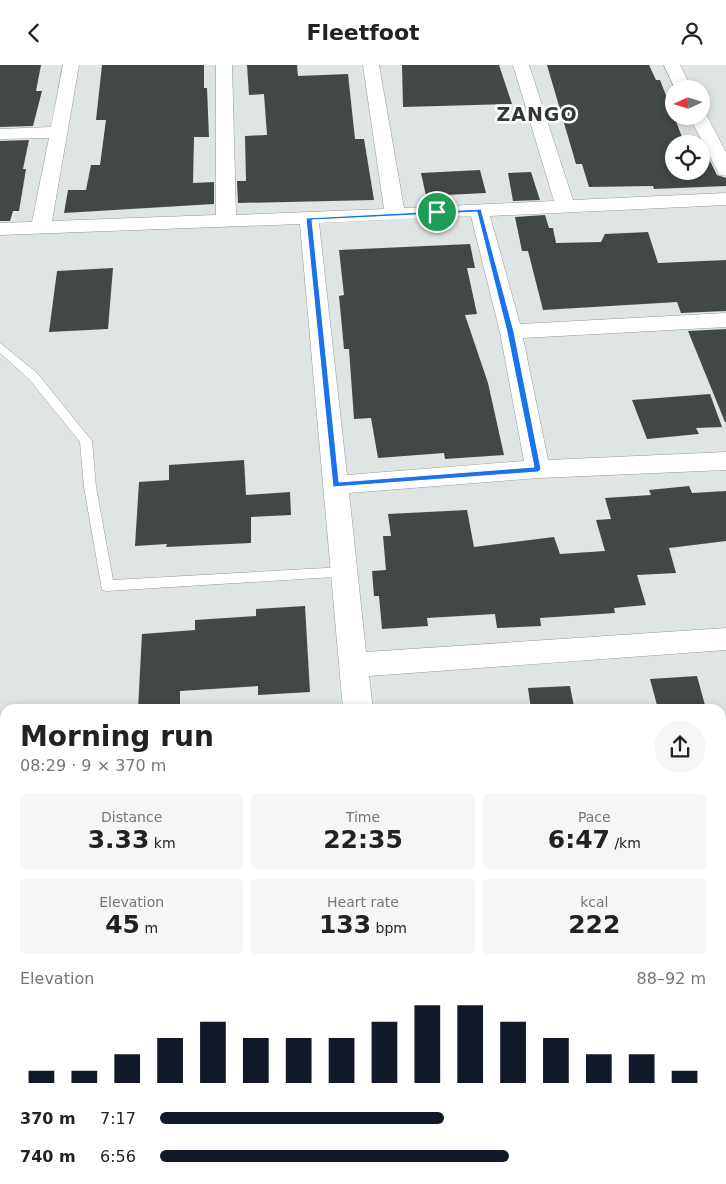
<!DOCTYPE html>
<meta charset="utf-8">
<style>
body{margin:0;font-family:"DejaVu Sans",sans-serif;background:#f6f6f6;color:#222;height:100vh;display:flex;flex-direction:column;font-size:19px;white-space:nowrap}
*{box-sizing:border-box;margin:0}
p{font-size:16px;color:#767676}
.icon{flex:none;width:28px;height:28px;fill:none;stroke:currentColor;stroke-width:2;stroke-linecap:round;stroke-linejoin:round}
.map{position:relative;flex:1;overflow:hidden}
.side{position:absolute;left:0px;top:639px;width:726px;height:481px;display:flex;flex-direction:column;background:#fff;border-radius:15px 15px 0 0;box-shadow:0 2px 8px #0003}
.side>*{flex:none}
.needle{width:32px;rotate:266deg}
.buttons{position:absolute;left:665px;top:15px;display:grid;gap:10px}
.buttons a{display:grid;place-items:center;width:45px;height:45px;border-radius:50%;background:#fff;box-shadow:0 2px 8px #0003;font-size:25px}
.pin{position:absolute;display:grid;place-items:center;width:42px;height:42px;color:#fff;margin:-21px;border:2px solid #fff;border-radius:50%;box-shadow:0 1px 5px #0007}
.round{display:grid;place-items:center;flex:none;width:52px;height:52px;border-radius:26px;background:#f6f6f6}
.headline{display:flex;align-items:center;justify-content:space-between;height:85px;padding:0 20px}
h1{font-size:28px;font-weight:700;line-height:38px}
.metrics{display:grid;grid-template-columns:repeat(3,1fr);gap:8px;height:85px;padding:5px 20px}
.metrics div{display:grid;align-content:center;border-radius:5px;background:#f6f6f6;text-align:center}
.metrics b{font-size:25px;font-weight:700}
.metrics small{font-size:14px;font-weight:400}
.metrics p{font-size:14px}
.chart{height:140px;padding:10px 20px}
.chart p{display:flex;justify-content:space-between}
.chart svg{width:100%;height:90px;margin-top:5px;stroke:#111827;stroke-width:6}
ul{padding:0 20px;list-style:none;font-size:16px}
li{display:grid;grid-template-columns:80px 60px 1fr;align-items:center;height:38px}
li i{height:12px;border-radius:6px;background:#111827}
header{display:flex;justify-content:space-between;align-items:center;height:65px;padding:0 20px;background:#fff;font-size:22px;font-weight:700}
.map>svg:first-child{display:block}
.building{fill:#424848;fill-rule:evenodd}
.lines{fill:none;stroke-linecap:round;stroke-linejoin:round}
.lane-casing{stroke:#959b9a;stroke-width:1}
.street-casing{stroke:#959b9a;stroke-width:1}
.lane{fill:#fff;fill-rule:evenodd}
.street{fill:#fff;fill-rule:evenodd}
.route{fill:#1a73e8;stroke:#fff;fill-rule:evenodd}
.labels{text-anchor:middle;dominant-baseline:central;stroke-width:5;stroke-linejoin:round;paint-order:stroke}
.far-district-label{font-size:19px;font-weight:bold;letter-spacing:1px;fill:#333837;stroke:#fff}
</style>
<header><svg class="icon" aria-label="back" viewBox="0 0 24 24"><path d="M15 5l-7 7 7 7"/></svg>Fleetfoot<svg class="icon" aria-label="person" viewBox="0 0 24 24"><circle cx="12" cy="8" r="4"/><path d="M4 21q1-7 8-7t8 7"/></svg></header>
<div class="map">
<svg width="726" height="1119" viewBox="0 0 726 1119">
<rect width="100%" height="100%" fill="#dfe5e4"/>
<g class="building">
<path d="M0,0H41L36,26H42L33,61L0,62Z"/>
<path d="M102,0H204V23H207L209,72H194L193,118L214,117V139L64,148L68,125H86L91,100H100L106,55H96Z"/>
<path d="M247,0H297L298,11L348,9L355,74H364L374,135L238,138L237,116H246L245,71L267,70L264,29L249,30Z"/>
<path d="M402,0H499L512,39L403,42Z"/>
<path d="M547,0H649L656,15H660L684,77L700,76L717,110L726,113V121L654,124L653,121L589,122L582,99H576ZM674,79H701V106H674Z"/>
<path d="M29,75L23,104H26L19,146H13L10,156H0V76Z"/>
<path d="M480,105L486,128L426,131L421,108Z"/>
<path d="M531,107L540,135L513,136L508,108Z"/>
<path d="M545,150L549,163H553L556,178L601,177L605,169L648,167L658,198L726,195V246L681,248L677,237L543,245L528,186H522L515,152Z"/>
<path d="M470,179L475,203H467L477,249L465,250L488,318L504,390L445,394L444,388L378,393L371,353L354,354L349,284H344L339,231L344,230L339,185Z"/>
<path d="M113,203L108,264L49,267L57,206Z"/>
<path d="M726,264V357H725L688,266Z"/>
<path d="M710,329L722,362L696,363L699,369L647,374L632,335Z"/>
<path d="M244,395L246,430L290,427L291,450L251,452V478L166,482L167,479L135,481L139,417L169,415V400Z"/>
<path d="M689,421L692,428L726,426V476L669,483L676,508L637,510L646,540L614,543L615,548L540,553L541,561L497,563L495,549L427,553L428,561L382,564L379,531H374L372,506L386,505L383,471H391L388,449L467,445L474,482L554,472L560,489L605,486L596,455L611,454L605,433L651,430L649,425Z"/>
<path d="M305,541L310,627L258,630V621L180,626V644H138L142,569L195,565V555L256,551V544Z"/>
<path d="M697,611L706,644H658L650,614Z"/>
<path d="M570,621L574,642L531,644L528,623Z"/>
</g>
<g class="lines">
<defs>
<path id="lane" d="M0,278L37,308L92,376L96,422L113,515L344,502L351,507L349,511L107,526L102,525L84,422L80,377L29,314L0,288Z"/>
<g id="street">
<path d="M63,0H79L52,156L216,150V0H232L236,150L384,144L363,0H379L404,143L554,136L513,0H529L573,135L726,128V140L490,151L520,259L726,248V262L523,273L548,395L726,387V405L538,413L349,428L366,587L726,563V585L369,611L373,644H343L300,159L0,170V158L32,157L49,73L0,74V64L51,62ZM471,151L500,267L524,396L347,410L319,158Z"/>
<path d="M664,0H680L692,24H675Z"/>
<path d="M701,46L707,51L726,87V111L719,109L717,105L689,51H701Z"/>
<path d="M5,717V745L0,746V718Z"/>
<rect x="721" y="807" width="5" height="32"/>
<path d="M5,1087V1115H20L19,1119H0V1088Z"/>
<rect x="378" y="1115" width="38" height="4"/>
</g>
</defs>
<use href="#lane" class="lane-casing"/>
<use href="#street" class="street-casing"/>
<use href="#lane" class="lane"/>
<use href="#street" class="street"/>
</g>
<path class="route" d="M481,144L514,267L541,404L538,407L333,422L306,153ZM477,147L507,267L534,402L339,417L312,155Z"/>
<g class="labels">
<g class="far-district-label">
<text x="537" y="49">ZANGO</text>
</g>
</g>
</svg>
<div class="buttons">
<a><svg class="needle" viewBox="-14 -14 28 28"><path d="M0-13l5 13h-10z" fill="#e53935"/><path d="M0 13l5-13h-10z" fill="#767676"/></svg></a>
<a><svg class="icon" aria-label="locate" viewBox="0 0 24 24"><circle cx="12" cy="12" r="6"/><path d="M12 2v4M12 18v4M2 12h4M18 12h4"/></svg></a>
</div>
<div class="pin" style="left:437px;top:147px;background:#1e9e55"><svg class="icon" aria-label="arrive" viewBox="0 0 24 24"><path d="M6 21V4h12l-3 4 3 4H6"/></svg></div>
<section class="side">
<div class="headline"><div><h1>Morning run</h1><p>08:29 · 9 × 370 m</p></div><a class="round"><svg class="icon" aria-label="share" viewBox="0 0 24 24"><path d="M12 15V3M7 8l5-5 5 5M5 13v7h14v-7"/></svg></a></div>
<div class="metrics">
<div><p>Distance</p><b>3.33<small> km</small></b></div>
<div><p>Time</p><b>22:35</b></div>
<div><p>Pace</p><b>6:47<small> /km</small></b></div>
</div>
<div class="metrics">
<div><p>Elevation</p><b>45<small> m</small></b></div>
<div><p>Heart rate</p><b>133<small> bpm</small></b></div>
<div><p>kcal</p><b>222</b></div>
</div>
<div class="chart"><p><span>Elevation</span>88–92 m</p>
<svg viewBox="0 0 160 44" preserveAspectRatio="none"><path d="M5 44V38M15 44V38M25 44V30M35 44V22M45 44V14M55 44V22M65 44V22M75 44V22M85 44V14M95 44V6M105 44V6M115 44V14M125 44V22M135 44V30M145 44V30M155 44V38"/></svg>
</div>
<ul>
<li><b>370 m</b>7:17<i style="width:52%"></i></li>
<li><b>740 m</b>6:56<i style="width:64%"></i></li>
</ul>
</section>
</div>
